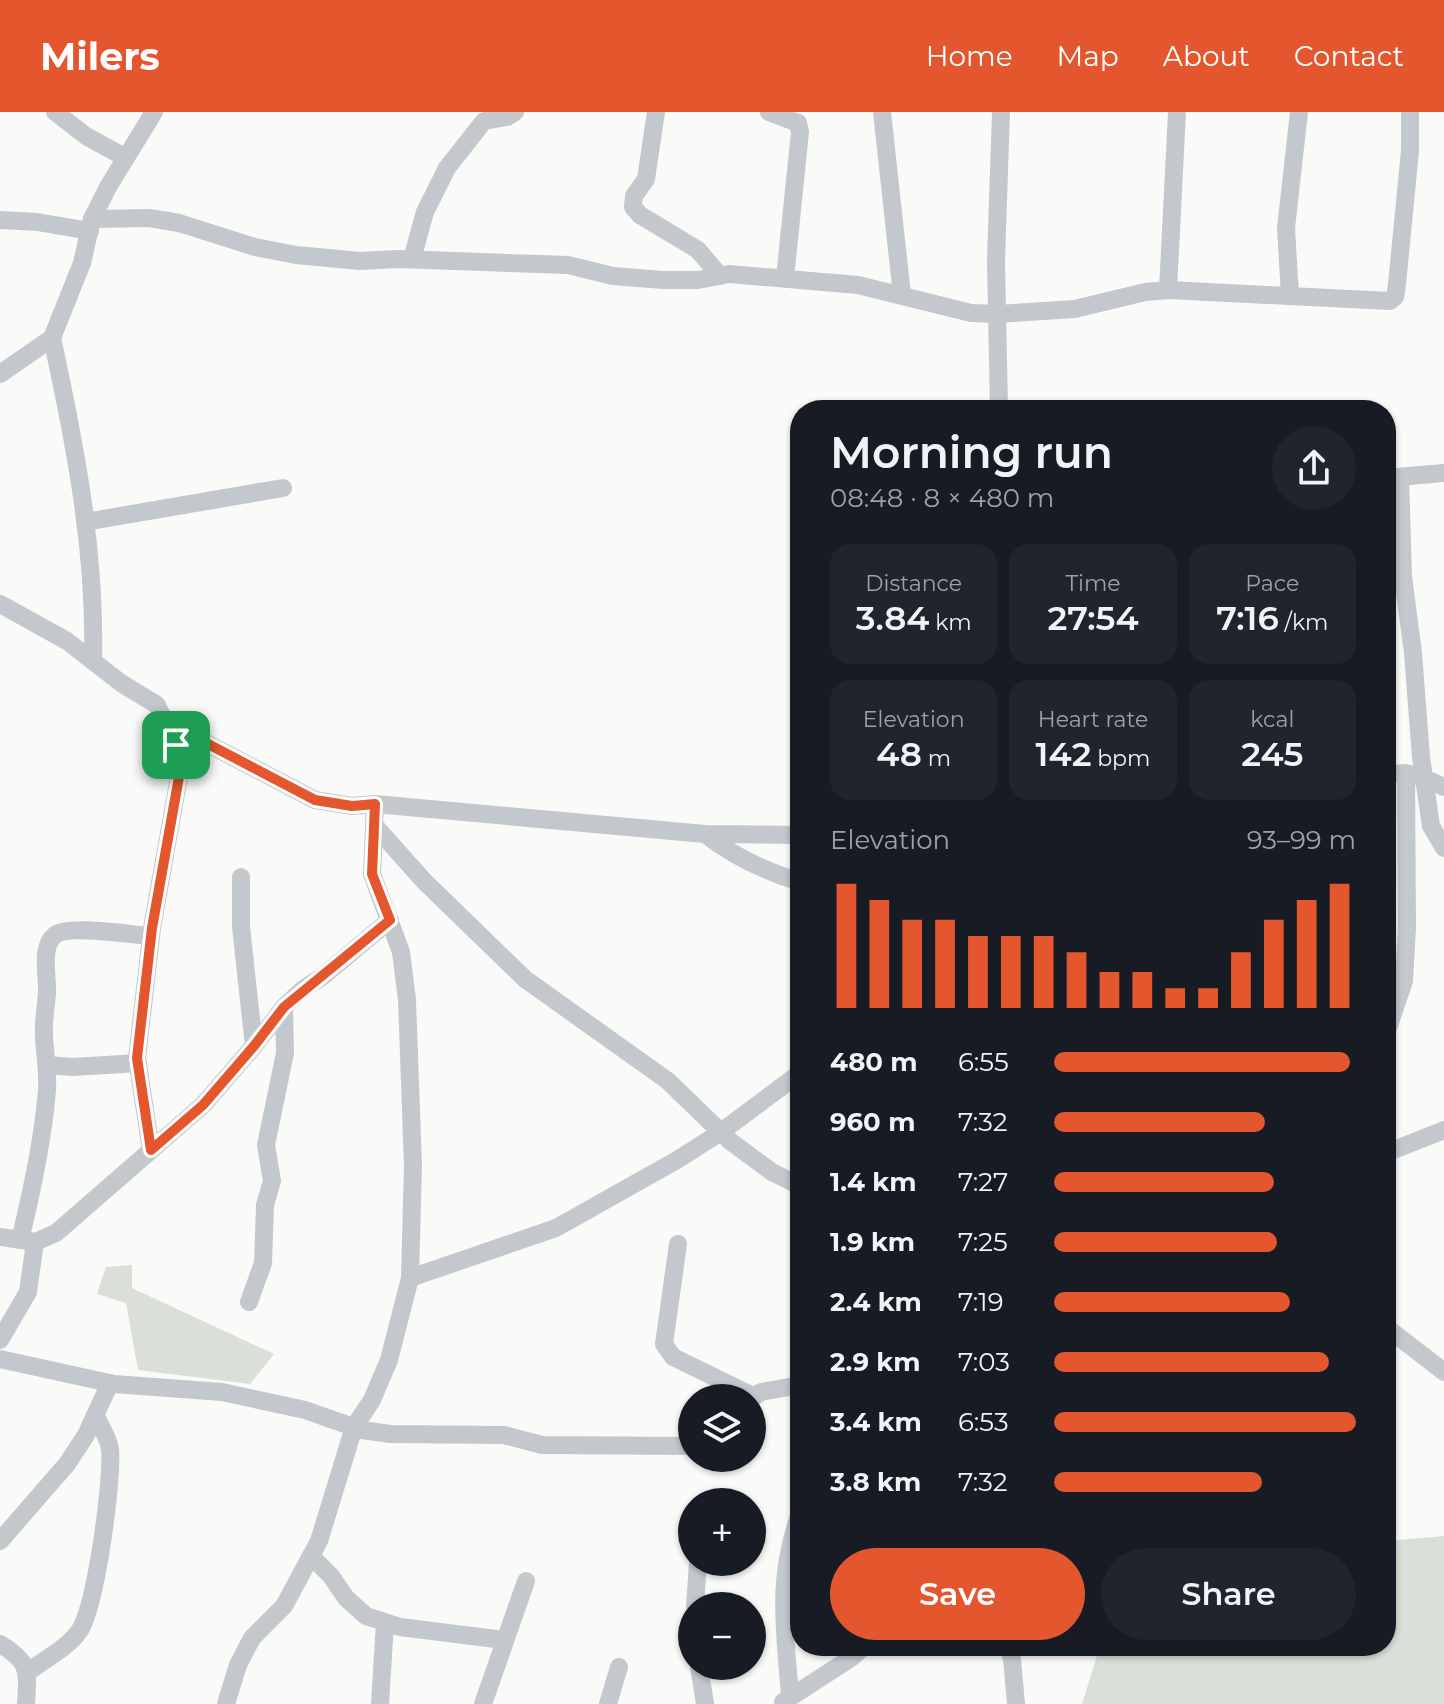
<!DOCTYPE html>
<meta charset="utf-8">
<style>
body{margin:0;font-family:Montserrat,sans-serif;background:#20242c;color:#f1f3f6;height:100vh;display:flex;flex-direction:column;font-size:30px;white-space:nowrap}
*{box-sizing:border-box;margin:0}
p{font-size:26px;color:#9ea1a6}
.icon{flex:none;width:44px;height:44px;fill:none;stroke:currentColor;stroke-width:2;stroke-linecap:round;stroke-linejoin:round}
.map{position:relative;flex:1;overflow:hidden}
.details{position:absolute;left:790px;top:288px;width:606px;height:1256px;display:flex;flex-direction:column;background:#171b24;border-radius:32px;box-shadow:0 2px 6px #0004}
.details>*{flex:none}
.fabs{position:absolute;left:678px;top:1272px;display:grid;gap:16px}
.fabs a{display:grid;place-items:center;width:88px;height:88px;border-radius:50%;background:#171b24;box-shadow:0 2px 6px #0004;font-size:40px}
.pin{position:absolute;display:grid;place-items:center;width:68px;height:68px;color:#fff;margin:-34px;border-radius:16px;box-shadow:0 4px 12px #0006}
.round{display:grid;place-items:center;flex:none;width:84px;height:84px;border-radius:42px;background:#20242c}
.summary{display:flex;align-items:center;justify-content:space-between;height:136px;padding:0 40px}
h1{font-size:44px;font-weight:600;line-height:60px}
.metrics{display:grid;grid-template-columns:repeat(3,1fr);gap:12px;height:136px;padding:8px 40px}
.metrics div{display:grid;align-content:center;border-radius:20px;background:#20242c;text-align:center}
.metrics b{font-size:34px;font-weight:600}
.metrics small{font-size:22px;font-weight:400}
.metrics p{font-size:22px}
.chart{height:224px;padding:16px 40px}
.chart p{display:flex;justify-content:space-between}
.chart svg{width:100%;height:144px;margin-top:8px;stroke:#e4572e;stroke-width:6}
.cta{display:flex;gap:16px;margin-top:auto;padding:16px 40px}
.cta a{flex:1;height:92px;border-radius:48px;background:#e4572e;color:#fff;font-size:32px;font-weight:600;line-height:92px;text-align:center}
.cta a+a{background:#20242c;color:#f1f3f6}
ul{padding:0 40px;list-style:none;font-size:26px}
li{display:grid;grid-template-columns:128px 96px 1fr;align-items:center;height:60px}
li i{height:20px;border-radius:10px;background:#e4572e}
header{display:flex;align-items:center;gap:48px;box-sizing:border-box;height:112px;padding:0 40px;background:#e4572e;color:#fff}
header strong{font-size:38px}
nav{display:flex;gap:44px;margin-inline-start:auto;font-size:28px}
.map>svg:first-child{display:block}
.green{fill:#dadfd7}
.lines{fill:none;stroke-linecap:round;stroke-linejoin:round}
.street{stroke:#c3c8cc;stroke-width:18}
.route-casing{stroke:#fff;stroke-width:16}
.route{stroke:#e4572e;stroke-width:10}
</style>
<header>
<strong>Milers</strong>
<nav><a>Home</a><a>Map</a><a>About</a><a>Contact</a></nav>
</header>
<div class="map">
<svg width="1444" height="1592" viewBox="0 0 1444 1592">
<rect width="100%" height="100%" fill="#fafaf8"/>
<g class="green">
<path d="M132,1153V1176L274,1242L250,1272L138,1258L126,1191L97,1182L106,1155Z"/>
<path d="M1444,1424V1592H1082L1100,1534H1386V1429Z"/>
</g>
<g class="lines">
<g class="street">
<path d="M55,0L86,24L126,46"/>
<path d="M656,0L646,67L634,84L633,95L640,103L698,138L720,164"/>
<path d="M769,0L798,11L800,20L785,166"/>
<path d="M882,0L902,183"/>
<path d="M92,107L149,106L179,111L255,135L296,143L360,149L398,147L568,153L613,164L663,168H698L729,162L858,173L971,201L997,202L1075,197L1145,180L1168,178L1390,189L1395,185L1397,172L1410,39V0"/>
<path d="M0,108L37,110L90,119"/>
<path d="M412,147L425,100L447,56L484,9L507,5L515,0"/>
<path d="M1168,178L1177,0"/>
<path d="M1290,184L1286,116L1299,0"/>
<path d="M52,226C75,332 96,440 93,549"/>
<path d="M0,262L52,226L82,151L92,107L108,75L154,0"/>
<path d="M999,298L996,149L1001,0"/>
<path d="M1386,366L1444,361"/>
<path d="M1400,366L1403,465L1413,541L1421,645L1431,714L1444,736"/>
<path d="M85,410L283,376"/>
<path d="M0,492L67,529L121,571L157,593L176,633L179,665L152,816L137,946L151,1038"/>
<path d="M168,611L315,688L352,694L375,692"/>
<path d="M1386,666C1402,654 1428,668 1444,675"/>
<path d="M374,713L424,769L525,867L668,969L730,1029L772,1060L800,1074"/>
<path d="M705,722C734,745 764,759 800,770"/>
<path d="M241,765V815L254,934"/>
<path d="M1386,922L1404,869L1407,816L1406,661"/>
<path d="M47,953L73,955L138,951"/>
<path d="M1386,1041L1444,1018"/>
<path d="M0,1125L35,1130L56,1121L203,993L254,934L284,895L302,878L323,864L390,808"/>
<path d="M20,1128C32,1079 43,1029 47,978C48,960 45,942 44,924C43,910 46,895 47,881C48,864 40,835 55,823C68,812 132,823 151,824"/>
<path d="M678,1132L664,1232L673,1245L753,1284"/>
<path d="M410,1166L556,1116L677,1048L721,1020L800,961"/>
<path d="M249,1190L263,1151L265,1093L272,1069L266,1033L285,941L284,895"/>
<path d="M1386,1215L1444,1260"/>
<path d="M0,1228L28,1180L35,1130"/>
<path d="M0,1247L114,1272L222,1280L305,1298L362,1318L390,1322L504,1323L542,1333L692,1334"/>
<path d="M752,1286L761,1280L800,1273"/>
<path d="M0,1429L67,1352L86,1323L110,1271"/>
<path d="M311,1444L331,1464L346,1486L366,1504L400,1515L504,1528"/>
<path d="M695,1494L698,1450"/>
<path d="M0,1532C30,1550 28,1559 26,1592"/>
<path d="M1008,1534L1012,1547L1016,1592"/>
<path d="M699,1554L705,1592"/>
<path d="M28,1560C45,1547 68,1536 80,1518C96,1492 113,1368 110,1337C108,1325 100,1313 95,1303"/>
<path d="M790,1585C785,1517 776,1468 800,1401"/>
<path d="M783,1590L851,1546L865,1534"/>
<path d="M226,1592L238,1553L252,1526L284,1494L319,1429L354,1315L372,1288L389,1248L410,1166L413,1053L407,888L401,840L372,762L375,692L705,722L800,723"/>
<path d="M380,1592L385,1511"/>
<path d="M483,1592L526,1469"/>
<path d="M608,1592L619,1555"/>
</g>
</g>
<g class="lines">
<defs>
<path id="route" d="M168,611L315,688L352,694L375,692L372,762L390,808L284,895L254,934L203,993L151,1038L137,946L152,816L179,665L176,633Z"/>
</defs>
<use href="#route" class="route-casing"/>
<use href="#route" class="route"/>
</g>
</svg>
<div class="fabs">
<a><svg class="icon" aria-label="layers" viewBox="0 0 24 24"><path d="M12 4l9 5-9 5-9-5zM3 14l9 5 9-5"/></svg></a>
<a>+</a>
<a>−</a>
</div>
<div class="pin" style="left:176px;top:633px;background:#1e9e55"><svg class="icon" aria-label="arrive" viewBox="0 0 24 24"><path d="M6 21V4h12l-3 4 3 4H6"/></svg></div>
<section class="details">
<div class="summary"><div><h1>Morning run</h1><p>08:48 · 8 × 480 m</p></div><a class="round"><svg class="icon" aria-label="share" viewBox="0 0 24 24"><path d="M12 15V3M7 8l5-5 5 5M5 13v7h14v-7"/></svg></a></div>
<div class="metrics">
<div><p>Distance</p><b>3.84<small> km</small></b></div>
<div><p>Time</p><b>27:54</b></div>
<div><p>Pace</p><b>7:16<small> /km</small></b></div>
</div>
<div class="metrics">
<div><p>Elevation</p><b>48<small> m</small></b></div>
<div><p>Heart rate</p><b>142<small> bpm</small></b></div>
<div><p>kcal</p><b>245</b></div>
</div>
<div class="chart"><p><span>Elevation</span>93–99 m</p>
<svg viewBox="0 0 160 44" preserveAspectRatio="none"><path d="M5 44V6M15 44V11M25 44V17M35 44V17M45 44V22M55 44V22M65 44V22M75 44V27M85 44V33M95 44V33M105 44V38M115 44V38M125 44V27M135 44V17M145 44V11M155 44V6"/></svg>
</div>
<ul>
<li><b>480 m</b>6:55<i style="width:98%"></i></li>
<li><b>960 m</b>7:32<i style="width:70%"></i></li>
<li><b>1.4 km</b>7:27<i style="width:73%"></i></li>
<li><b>1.9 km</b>7:25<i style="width:74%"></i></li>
<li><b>2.4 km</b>7:19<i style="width:78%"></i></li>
<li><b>2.9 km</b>7:03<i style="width:91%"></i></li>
<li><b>3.4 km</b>6:53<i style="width:100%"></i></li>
<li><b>3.8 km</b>7:32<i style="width:69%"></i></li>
</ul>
<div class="cta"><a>Save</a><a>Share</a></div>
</section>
</div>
